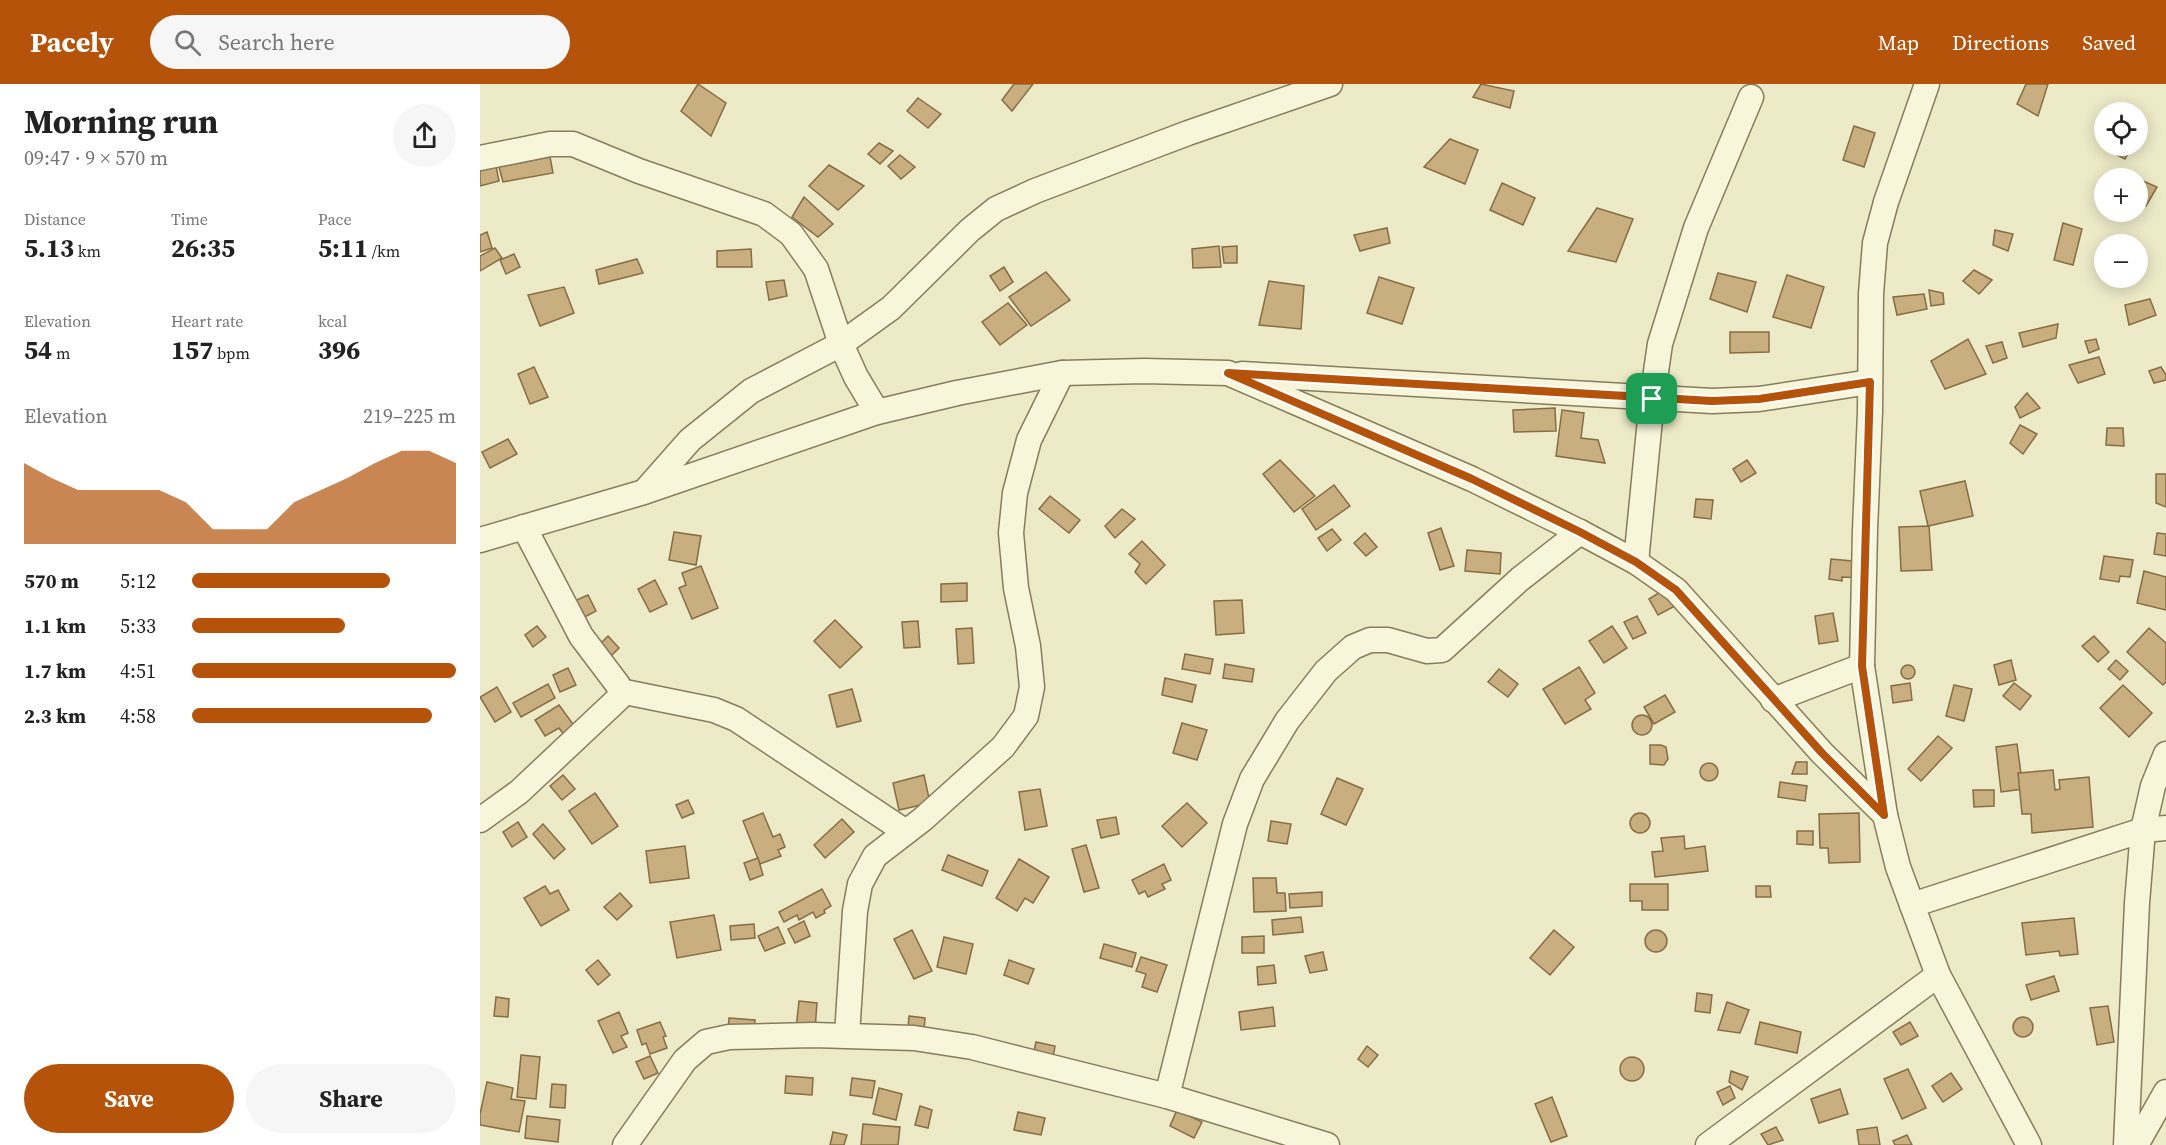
<!DOCTYPE html>
<meta charset="utf-8">
<style>
body{margin:0;font-family:"Source Serif 4",serif;background:#f6f6f6;color:#222;height:100vh;display:flex;flex-direction:column;font-size:22px;white-space:nowrap}
*{box-sizing:border-box;margin:0}
p{font-size:20px;color:#767676}
.icon{flex:none;width:33px;height:33px;fill:none;stroke:currentColor;stroke-width:2;stroke-linecap:round;stroke-linejoin:round}
.map{position:relative;flex:1;overflow:hidden}
.panel{display:flex;flex-direction:column;background:#fff;width:480px}
.panel>*{flex:none}
.tools{position:absolute;left:1614px;top:18px;display:grid;gap:12px}
.tools a{display:grid;place-items:center;width:54px;height:54px;border-radius:50%;background:#fff;box-shadow:0 3px 15px #0003;font-size:30px}
.pin{position:absolute;display:grid;place-items:center;width:51px;height:51px;color:#fff;margin:-26px;border-radius:12px;box-shadow:0 3px 9px #0006}
.round{display:grid;place-items:center;flex:none;width:63px;height:63px;border-radius:32px;background:#f6f6f6}
.head{display:flex;align-items:center;justify-content:space-between;height:102px;padding:0 24px}
h1{font-size:33px;font-weight:700;line-height:45px}
.stats{display:grid;grid-template-columns:repeat(3,1fr);gap:9px;height:102px;padding:6px 24px}
.stats div{display:grid;align-content:center}
.stats b{font-size:26px;font-weight:700}
.stats small{font-size:16px;font-weight:400}
.stats p{font-size:16px}
.chart{height:168px;padding:12px 24px}
.chart p{display:flex;justify-content:space-between}
.chart svg{width:100%;height:108px;margin-top:6px;fill:#b45309;opacity:.7}
.primary-button{display:flex;gap:12px;margin-top:auto;padding:12px 24px}
.primary-button a{flex:1;height:69px;border-radius:36px;background:#b45309;color:#fff;font-size:24px;font-weight:700;line-height:69px;text-align:center}
.primary-button a+a{background:#f6f6f6;color:#222}
ul{padding:0 24px;list-style:none;font-size:20px}
li{display:grid;grid-template-columns:96px 72px 1fr;align-items:center;height:45px}
li i{height:15px;border-radius:8px;background:#b45309}
header{display:flex;align-items:center;gap:36px;box-sizing:border-box;height:84px;padding:0 30px;background:#b45309;color:#fff}
header strong{font-size:28px}
nav{display:flex;gap:33px;margin-inline-start:auto;font-size:21px}
.search{width:420px;height:54px;background:#f6f6f6;display:flex;align-items:center;gap:15px;box-sizing:border-box;padding:0 21px;border-radius:33px;color:#767676;font-size:22px}
main{display:flex;flex:1;min-height:0}
.map>svg:first-child{display:block}
.building{fill:#c9ae7f;stroke:#866d44;stroke-width:1.5}
.lines{fill:none;stroke-linecap:round;stroke-linejoin:round}
.street-casing{stroke:#877d5d;stroke-width:27}
.street{stroke:#f7f5da;stroke-width:24}
.route-casing{stroke:#fff;stroke-width:12}
.route{stroke:#b45309;stroke-width:8}
</style>
<header>
<strong>Pacely</strong>
<div class="search"><svg class="icon" aria-label="search" viewBox="0 0 24 24"><circle cx="10" cy="10" r="6"/><path d="M15 15l6 6"/></svg>Search here</div>
<nav><a>Map</a><a>Directions</a><a>Saved</a></nav>
</header>
<main>
<section class="panel">
<div class="head"><div><h1>Morning run</h1><p>09:47 · 9 × 570 m</p></div><a class="round"><svg class="icon" aria-label="share" viewBox="0 0 24 24"><path d="M12 15V3M7 8l5-5 5 5M5 13v7h14v-7"/></svg></a></div>
<div class="stats">
<div><p>Distance</p><b>5.13<small> km</small></b></div>
<div><p>Time</p><b>26:35</b></div>
<div><p>Pace</p><b>5:11<small> /km</small></b></div>
</div>
<div class="stats">
<div><p>Elevation</p><b>54<small> m</small></b></div>
<div><p>Heart rate</p><b>157<small> bpm</small></b></div>
<div><p>kcal</p><b>396</b></div>
</div>
<div class="chart"><p><span>Elevation</span>219–225 m</p>
<svg viewBox="0 0 160 44" preserveAspectRatio="none"><path d="M0 44V11L10 17L20 22L30 22L40 22L50 22L60 27L70 38L80 38L90 38L100 27L110 22L120 17L130 11L140 6L150 6L160 11V44z"/></svg>
</div>
<ul>
<li><b>570 m</b>5:12<i style="width:75%"></i></li>
<li><b>1.1 km</b>5:33<i style="width:58%"></i></li>
<li><b>1.7 km</b>4:51<i style="width:100%"></i></li>
<li><b>2.3 km</b>4:58<i style="width:91%"></i></li>
</ul>
<div class="primary-button"><a>Save</a><a>Share</a></div>
</section>
<div class="map">
<svg width="1686" height="1061" viewBox="0 0 1686 1061">
<rect width="100%" height="100%" fill="#eceac7"/>
<g class="building">
<path d="M218,0L246,19L231,52L201,27Z"/>
<path d="M534,0H553L532,27L522,16Z"/>
<path d="M1001,0L1034,7L1030,24L993,13Z"/>
<path d="M1546,0H1568L1558,32L1537,20Z"/>
<path d="M438,14L461,30L448,44L427,27Z"/>
<path d="M1374,42L1395,49L1384,83L1363,76Z"/>
<path d="M970,55L998,66L985,100L944,83Z"/>
<path d="M399,59L413,67L400,80L388,70Z"/>
<path d="M1632,62H1652L1645,75L1629,67Z"/>
<path d="M420,71L435,83L421,95L408,82Z"/>
<path d="M70,73L73,89L23,98L19,83Z"/>
<path d="M349,81L384,102L358,126L329,102Z"/>
<path d="M16,82L19,97L0,102V86Z"/>
<path d="M1654,93L1677,103L1666,122L1658,118V94H1653Z"/>
<path d="M1022,99L1055,114L1043,141L1010,126Z"/>
<path d="M324,113L353,140L338,153L312,133Z"/>
<path d="M1117,124L1153,135L1136,178L1088,167Z"/>
<path d="M1583,139L1602,145L1593,181L1574,176Z"/>
<path d="M907,144L910,159L880,167L874,151Z"/>
<path d="M1515,146L1533,150L1528,167L1513,161Z"/>
<path d="M7,148L12,164L0,168V151Z"/>
<path d="M739,162L741,183L713,184L712,165Z"/>
<path d="M757,162V179H744L742,163Z"/>
<path d="M15,164L22,174L0,187V172Z"/>
<path d="M271,165L272,183H237V167Z"/>
<path d="M34,170L40,183L26,190L20,176Z"/>
<path d="M157,175L163,189L119,200L116,186Z"/>
<path d="M524,183L533,198L520,207L510,192Z"/>
<path d="M1494,186L1512,196L1499,210L1483,197Z"/>
<path d="M566,188L590,216L551,242L529,213Z"/>
<path d="M1238,189L1276,198L1267,228L1230,215Z"/>
<path d="M1307,191L1344,203L1331,244L1293,233Z"/>
<path d="M899,193L934,204L922,240L887,229Z"/>
<path d="M304,196L307,212L289,216L286,198Z"/>
<path d="M789,197L824,202L821,245L779,241Z"/>
<path d="M84,203L94,229L60,242L48,211Z"/>
<path d="M1449,206L1463,209L1464,220L1451,222Z"/>
<path d="M1444,210L1447,225L1417,231L1413,213Z"/>
<path d="M1670,215L1676,231L1649,241L1645,221Z"/>
<path d="M528,219L547,241L520,261L502,238Z"/>
<path d="M1578,240L1576,254L1543,263L1539,249Z"/>
<path d="M1250,248H1289V268L1250,269Z"/>
<path d="M1488,255L1506,290L1465,305L1451,277Z"/>
<path d="M1616,255L1619,265L1609,269L1605,257Z"/>
<path d="M1522,258L1527,274L1513,279L1506,262Z"/>
<path d="M1619,273L1625,290L1598,299L1589,281Z"/>
<path d="M54,283L68,313L50,320L38,290Z"/>
<path d="M1681,283L1686,291V296L1674,299L1669,287Z"/>
<path d="M1547,309L1560,324L1540,334L1535,323Z"/>
<path d="M1075,324L1076,347L1034,348L1033,326Z"/>
<path d="M1082,326L1104,329L1101,354L1118,356L1125,379L1076,372Z"/>
<path d="M1540,341L1557,350L1543,370L1530,359Z"/>
<path d="M1627,344H1643L1644,362L1626,361Z"/>
<path d="M28,355L37,370L10,384L2,368Z"/>
<path d="M800,376L835,412L814,428L783,390Z"/>
<path d="M1267,376L1276,389L1261,398L1253,385Z"/>
<path d="M1676,390H1686V423L1676,419Z"/>
<path d="M1485,397L1493,432L1448,442L1440,407Z"/>
<path d="M854,401L870,422L836,446L822,425Z"/>
<path d="M570,412L600,436L589,449L559,425Z"/>
<path d="M1216,415L1233,416L1231,435L1214,433Z"/>
<path d="M642,425L655,435L635,454L625,442Z"/>
<path d="M1449,442L1452,486L1421,487L1419,443Z"/>
<path d="M961,444L974,482L960,486L948,449Z"/>
<path d="M852,445L861,456L847,467L838,454Z"/>
<path d="M194,448L221,452L216,481L189,476Z"/>
<path d="M885,449L897,463L886,472L874,459Z"/>
<path d="M1677,449L1686,450V472L1674,470Z"/>
<path d="M662,457L685,481L666,500L655,488L660,480L649,470Z"/>
<path d="M987,466L1021,469L1020,490L985,487Z"/>
<path d="M1624,472L1653,476L1650,493L1640,492L1639,498L1620,495Z"/>
<path d="M1351,475L1383,478L1382,494L1362,493V497L1349,495Z"/>
<path d="M221,482L238,524L212,535L199,504L206,501L202,489Z"/>
<path d="M1664,487L1686,493V526L1657,519Z"/>
<path d="M175,496L187,520L170,528L158,505Z"/>
<path d="M487,499V517L461,518V500Z"/>
<path d="M1185,505L1195,522L1178,531L1169,515Z"/>
<path d="M108,511L116,527L103,534L94,517Z"/>
<path d="M762,516L764,549L736,551L734,517Z"/>
<path d="M1353,529L1358,557L1339,560L1335,532Z"/>
<path d="M1157,532L1166,549L1153,555L1144,538Z"/>
<path d="M355,536L382,563L360,584L334,557Z"/>
<path d="M438,537L440,563L424,564L422,538Z"/>
<path d="M57,542L66,553L53,563L45,551Z"/>
<path d="M1132,542L1147,564L1124,579L1109,557Z"/>
<path d="M492,544L494,579L478,580L476,545Z"/>
<path d="M1669,544L1686,559V598L1683,601L1647,568Z"/>
<path d="M128,552L139,564L128,575L116,564Z"/>
<path d="M1614,552L1629,568L1618,578L1602,562Z"/>
<path d="M705,570L733,575L730,590L702,585Z"/>
<path d="M1531,576L1536,596L1519,601L1514,581Z"/>
<path d="M1636,576L1648,587L1640,596L1628,585Z"/>
<path d="M745,580L774,585L772,598L743,594Z"/>
<circle cx="1428" cy="588" r="7"/>
<path d="M1099,583L1115,609L1105,616L1111,625L1085,640L1063,605Z"/>
<path d="M88,584L96,601L80,608L73,591Z"/>
<path d="M1019,585L1038,600L1028,613L1008,598Z"/>
<path d="M685,594L716,601L712,618L682,611Z"/>
<path d="M1430,599L1432,616L1413,619L1411,602Z"/>
<path d="M1534,599L1551,612L1540,626L1523,612Z"/>
<path d="M68,600L75,614L41,633L33,619Z"/>
<path d="M1474,601L1492,605L1484,637L1466,632Z"/>
<path d="M1643,601L1672,629L1649,653L1620,624Z"/>
<path d="M17,603L31,628L15,638L0,613Z"/>
<path d="M372,605L381,637L357,643L349,611Z"/>
<path d="M1185,611L1195,628L1174,640L1164,623Z"/>
<path d="M79,621L98,647L87,655L79,644L65,652L55,636Z"/>
<circle cx="1162" cy="641" r="10"/>
<path d="M702,639L727,646L717,676L693,669Z"/>
<path d="M1458,652L1472,664L1441,697L1428,685Z"/>
<path d="M1537,660L1543,705L1521,708L1516,663Z"/>
<path d="M1170,661H1181L1186,663L1188,675L1184,681L1170,680Z"/>
<path d="M1316,678H1327V690H1312Z"/>
<circle cx="1229" cy="688" r="9"/>
<path d="M1573,686L1575,706L1580,705L1579,696L1609,693L1613,743L1552,749L1551,730H1542L1538,689Z"/>
<path d="M83,691L95,705L82,716L70,702Z"/>
<path d="M444,691L450,719L419,726L413,699Z"/>
<path d="M857,694L883,705L866,741L841,730Z"/>
<path d="M1300,698L1327,702L1325,717L1298,713Z"/>
<path d="M560,705L567,742L545,746L539,708Z"/>
<path d="M1493,706H1514V722L1494,723Z"/>
<path d="M115,709L138,742L112,760L89,727Z"/>
<path d="M208,716L214,729L202,734L196,721Z"/>
<path d="M707,719L727,739L702,763L682,742Z"/>
<path d="M283,729L293,753L300,750L305,763L298,766L301,772L280,780L263,737Z"/>
<path d="M1379,729L1380,778L1349,779L1348,764H1340L1339,730Z"/>
<circle cx="1160" cy="739" r="10"/>
<path d="M636,733L639,750L621,754L617,736Z"/>
<path d="M362,735L374,748L345,774L334,761Z"/>
<path d="M791,737L811,740L807,760L788,757Z"/>
<path d="M38,738L47,753L32,763L23,748Z"/>
<path d="M63,740L85,765L74,775L53,750Z"/>
<path d="M1317,747H1333V761L1317,760Z"/>
<path d="M1204,752L1205,765L1225,762L1228,787L1175,793L1172,768L1183,767L1181,754Z"/>
<path d="M606,761L619,804L604,808L592,765Z"/>
<path d="M205,762L209,794L170,799L166,767Z"/>
<path d="M468,771L508,787L502,802L462,786Z"/>
<path d="M278,774L283,791L270,796L264,779Z"/>
<path d="M539,775L569,793L553,819L545,814L537,827L516,814Z"/>
<path d="M684,780L691,796L682,800L685,805L668,813L665,807L659,810L652,796Z"/>
<path d="M773,794H796L797,809H805L806,827L774,828Z"/>
<path d="M1150,800H1188V826H1162V817H1150Z"/>
<path d="M65,802L70,810L78,806L89,826L61,842L44,814Z"/>
<path d="M1276,802H1290L1291,813H1276Z"/>
<path d="M342,805L351,822L344,826L345,829L336,834L333,828L319,836L317,831L304,838L299,828Z"/>
<path d="M842,808V822L810,824L809,810Z"/>
<path d="M140,809L152,822L137,836L124,823Z"/>
<path d="M234,831L241,866L197,874L190,838Z"/>
<path d="M821,833L823,848L793,851L792,836Z"/>
<path d="M1594,834L1598,870L1580,872L1579,867L1546,871L1542,839Z"/>
<path d="M324,837L330,852L315,859L308,845Z"/>
<path d="M274,840L275,854L251,856L250,842Z"/>
<path d="M298,843L305,859L285,867L278,852Z"/>
<path d="M432,846L452,887L434,895L414,855Z"/>
<path d="M1074,846L1094,863L1070,891L1050,874Z"/>
<circle cx="1176" cy="857" r="11"/>
<path d="M784,852V869H762V853Z"/>
<path d="M464,853L493,860L486,890L457,883Z"/>
<path d="M624,860L656,869L652,883L620,874Z"/>
<path d="M843,868L847,886L830,889L825,872Z"/>
<path d="M661,873L687,881L677,908L662,903L666,890L656,887Z"/>
<path d="M118,876L130,891L118,901L106,886Z"/>
<path d="M529,876L554,885L548,900L524,891Z"/>
<path d="M794,881L796,899L778,901L777,883Z"/>
<path d="M1574,892L1579,907L1551,916L1546,901Z"/>
<path d="M1217,909L1232,911L1230,929L1215,927Z"/>
<path d="M16,913L29,915L28,933L14,932Z"/>
<path d="M319,917L337,919L335,946L316,945Z"/>
<path d="M1247,918L1269,926L1260,949L1238,946Z"/>
<path d="M1628,922L1634,958L1617,961L1610,924Z"/>
<path d="M793,923L795,942L761,946L759,928Z"/>
<path d="M139,928L148,949L141,952L147,963L133,969L118,937Z"/>
<path d="M429,932L445,934L444,947L428,945Z"/>
<circle cx="1543" cy="943" r="10"/>
<path d="M249,934L275,936L274,951L248,949Z"/>
<path d="M180,938L186,952L183,953L187,964L170,970L166,959L162,961L157,946Z"/>
<path d="M1280,938L1321,948L1317,969L1275,960Z"/>
<path d="M1430,938L1438,952L1421,961L1413,948Z"/>
<path d="M556,958L575,962L572,980L552,976Z"/>
<path d="M887,962L898,971L888,983L878,975Z"/>
<path d="M41,971L60,973L56,1015L37,1013Z"/>
<path d="M170,972L178,989L164,995L156,978Z"/>
<circle cx="1152" cy="985" r="12"/>
<path d="M1428,985L1446,1024L1422,1035L1404,995Z"/>
<path d="M1251,987L1268,993L1262,1006L1249,998Z"/>
<path d="M1471,989L1482,1005L1463,1018L1452,1002Z"/>
<path d="M306,992L333,994L332,1011L305,1009Z"/>
<path d="M372,994L395,997L392,1014L370,1011Z"/>
<path d="M7,998L33,1004L31,1015L45,1017L39,1048L0,1041V1030Z"/>
<path d="M72,1000L86,1001L85,1024L70,1023Z"/>
<path d="M1250,1002L1255,1014L1243,1021L1237,1008Z"/>
<path d="M399,1004L422,1010L416,1036L393,1030Z"/>
<path d="M1360,1005L1368,1030L1339,1039L1331,1015Z"/>
<path d="M1072,1013L1087,1052L1071,1058L1055,1020Z"/>
<path d="M440,1022L452,1026L448,1044L435,1041Z"/>
<path d="M697,1026L722,1038L714,1054L690,1042Z"/>
<path d="M538,1028L565,1034L561,1051L534,1046Z"/>
<path d="M47,1032L80,1036L78,1058L45,1054Z"/>
<path d="M383,1040L420,1043L418,1061H381Z"/>
<path d="M1296,1043L1303,1056L1288,1061L1281,1050Z"/>
<path d="M1397,1043L1400,1061H1379L1377,1046Z"/>
<path d="M353,1048L367,1051L364,1061H350Z"/>
<path d="M1427,1051L1432,1061H1415L1413,1057Z"/>
</g>
<g class="lines">
<defs>
<g id="street">
<path d="M0,74L70,60H93L159,87L284,130L311,150L336,185L361,260L376,293L397,328"/>
<path d="M762,290L1232,317L1279,315L1390,298"/>
<path d="M165,407L210,356L271,307L361,260L411,224L490,146L516,125L555,107L708,49L850,0"/>
<path d="M0,456L164,408L397,328L477,309L582,289L664,287L748,289L992,395L1100,448L1156,478L1196,506L1342,669L1405,731L1418,783L1458,891L1549,1061"/>
<path d="M1156,478L1172,315L1180,260L1216,144L1271,13"/>
<path d="M140,607L234,626L256,635L426,748"/>
<path d="M1293,616L1382,582"/>
<path d="M1405,731L1382,582L1385,446L1390,328L1391,210L1395,159L1406,118L1447,0"/>
<path d="M0,736L39,708L139,614L140,607L138,601L101,552L44,443"/>
<path d="M1432,821L1663,746L1686,744"/>
<path d="M367,951L375,827L380,800L395,772L443,735L523,663L546,632L552,603L548,562L536,504L531,449L535,409L549,356L582,289"/>
<path d="M687,1012L755,740L772,695L807,637L846,587L873,563L890,556H908L947,567L962,566L1040,495L1100,448"/>
<path d="M145,1061L205,976L226,958L249,953L333,951L434,954L492,963L687,1012L847,1061"/>
<path d="M1228,1061L1458,891"/>
<path d="M1646,1061L1657,819L1663,746L1673,702L1686,670"/>
<path d="M1656,1061L1686,1008"/>
</g>
</defs>
<use href="#street" class="street-casing"/>
<use href="#street" class="street"/>
</g>
<g class="lines">
<defs>
<path id="route" d="M748,289L1232,317L1279,315L1390,298L1382,582L1404,731L1342,669L1196,506L1156,478L1100,448L992,395Z"/>
</defs>
<use href="#route" class="route-casing"/>
<use href="#route" class="route"/>
</g>
</svg>
<div class="tools">
<a><svg class="icon" aria-label="locate" viewBox="0 0 24 24"><circle cx="12" cy="12" r="6"/><path d="M12 2v4M12 18v4M2 12h4M18 12h4"/></svg></a>
<a>+</a>
<a>−</a>
</div>
<div class="pin" style="left:1172px;top:315px;background:#1e9e55"><svg class="icon" aria-label="arrive" viewBox="0 0 24 24"><path d="M6 21V4h12l-3 4 3 4H6"/></svg></div>
</div>
</main>
